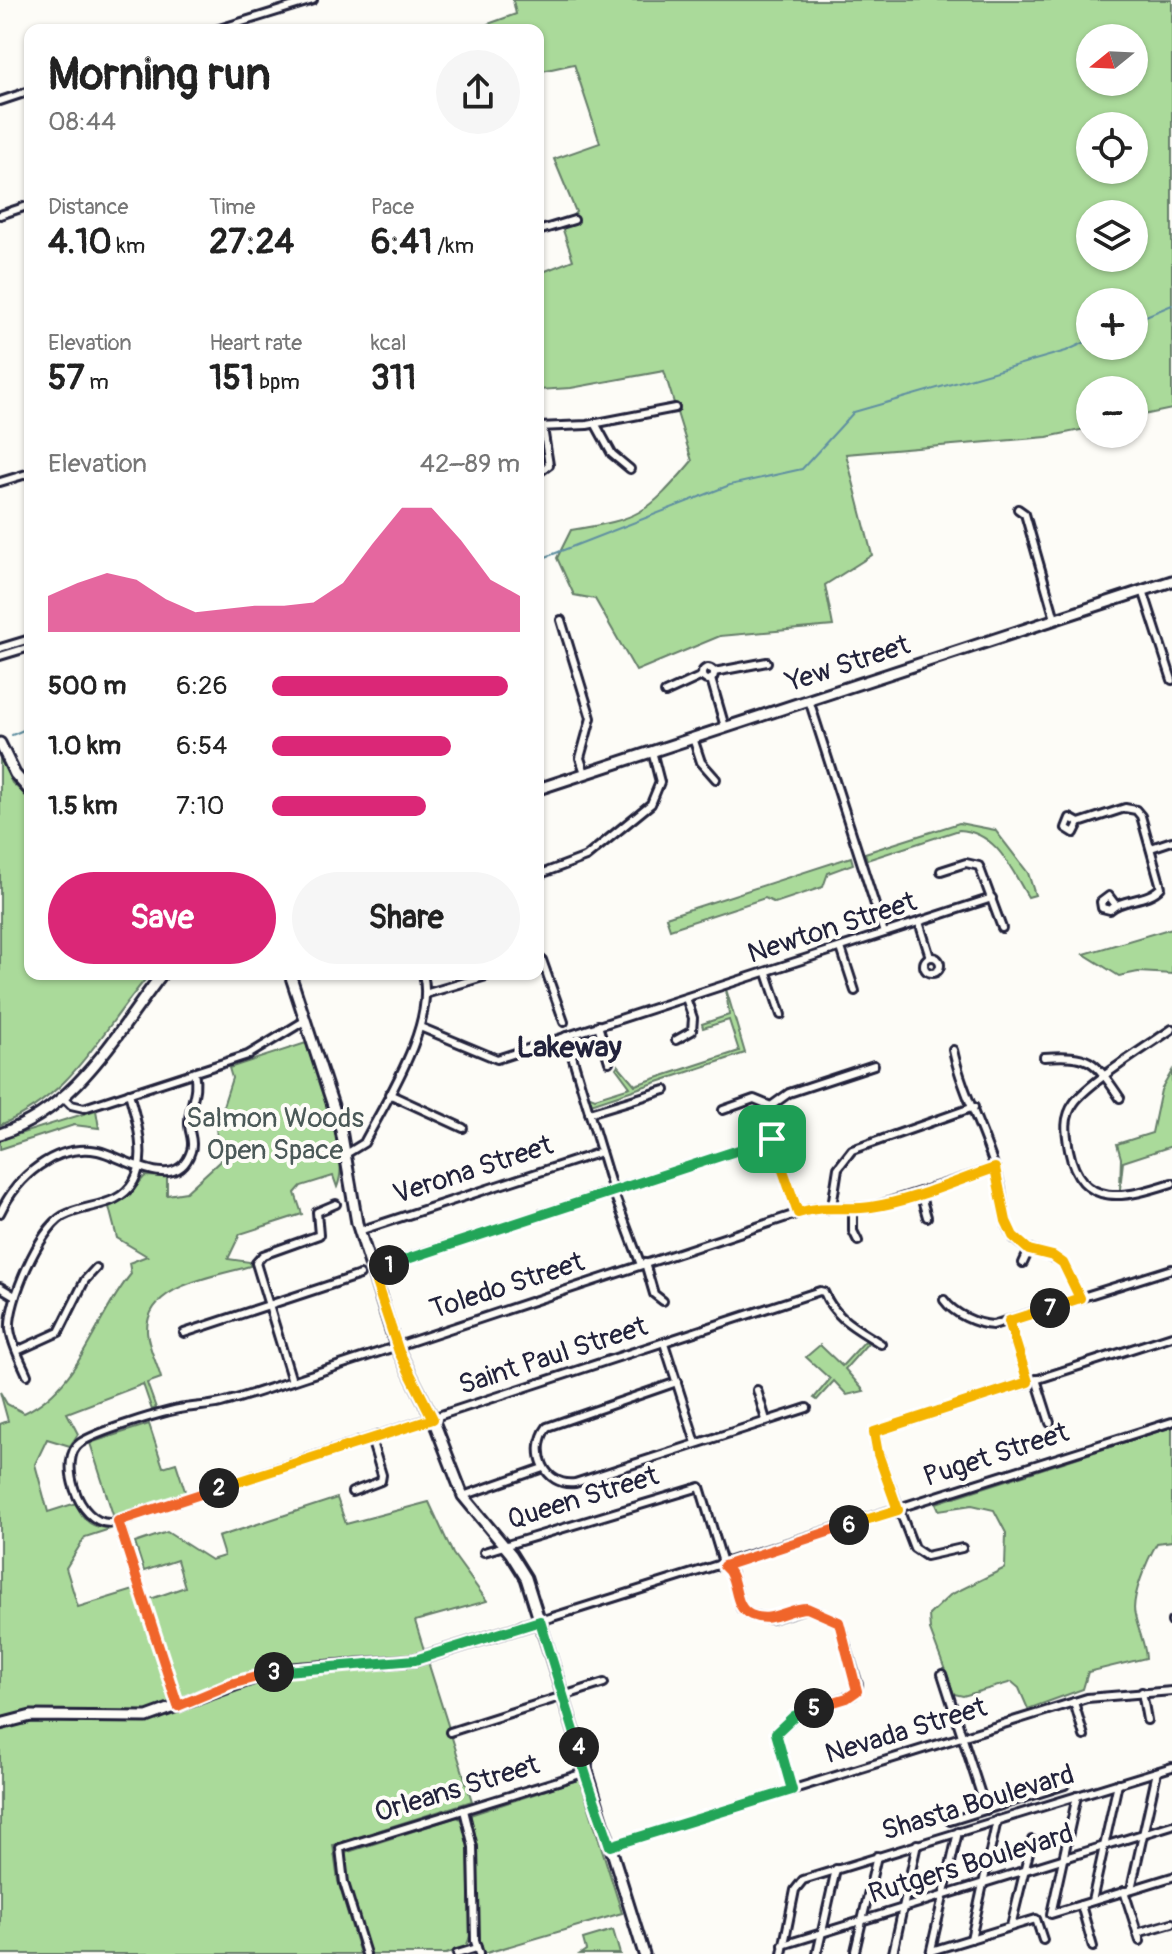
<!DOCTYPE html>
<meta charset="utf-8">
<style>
body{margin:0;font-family:Pangolin,sans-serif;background:#f6f6f6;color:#222;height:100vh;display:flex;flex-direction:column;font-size:30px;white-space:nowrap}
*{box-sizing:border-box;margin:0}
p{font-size:26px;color:#767676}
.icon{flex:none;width:44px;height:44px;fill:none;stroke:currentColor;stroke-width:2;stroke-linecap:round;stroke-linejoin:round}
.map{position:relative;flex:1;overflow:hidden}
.side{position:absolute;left:24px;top:24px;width:520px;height:956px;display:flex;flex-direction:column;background:#fff;border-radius:16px;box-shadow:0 2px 6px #0004}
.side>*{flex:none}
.needle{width:52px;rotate:252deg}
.fabs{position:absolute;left:1076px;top:24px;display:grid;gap:16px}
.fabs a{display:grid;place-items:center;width:72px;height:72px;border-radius:50%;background:#fff;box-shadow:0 2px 6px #0004;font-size:40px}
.pin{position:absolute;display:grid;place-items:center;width:68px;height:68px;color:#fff;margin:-34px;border-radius:16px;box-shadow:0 4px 12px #0006}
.km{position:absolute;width:40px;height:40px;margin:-20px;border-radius:50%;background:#222;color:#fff;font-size:22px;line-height:40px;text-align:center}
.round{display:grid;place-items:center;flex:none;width:84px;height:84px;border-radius:42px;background:#f6f6f6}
.summary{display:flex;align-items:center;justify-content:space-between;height:136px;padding:0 24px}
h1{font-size:44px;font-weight:700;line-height:60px}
.figures{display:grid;grid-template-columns:repeat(3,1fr);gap:12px;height:136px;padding:8px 24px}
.figures div{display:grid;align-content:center}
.figures b{font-size:34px;font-weight:700}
.figures small{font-size:22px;font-weight:400}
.figures p{font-size:22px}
.chart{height:224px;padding:16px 24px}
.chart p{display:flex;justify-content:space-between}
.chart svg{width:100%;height:144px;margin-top:8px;fill:#db2777;opacity:.7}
.button{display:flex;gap:16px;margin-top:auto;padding:16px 24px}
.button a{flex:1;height:92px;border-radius:48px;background:#db2777;color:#fff;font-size:32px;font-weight:700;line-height:92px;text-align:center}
.button a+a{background:#f6f6f6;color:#222}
ul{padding:0 24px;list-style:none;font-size:26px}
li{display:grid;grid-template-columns:128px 96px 1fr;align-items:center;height:60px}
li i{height:20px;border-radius:10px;background:#db2777}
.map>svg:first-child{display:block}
.green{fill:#aada9a;stroke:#667e6a;stroke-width:2;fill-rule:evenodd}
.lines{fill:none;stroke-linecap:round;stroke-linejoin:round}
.stream{stroke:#6090a1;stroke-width:2}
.street-casing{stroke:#22223b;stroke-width:12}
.secondary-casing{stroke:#22223b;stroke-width:15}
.street{stroke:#fdfcf7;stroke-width:6}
.secondary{stroke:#fdfcf7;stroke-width:9}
.split-1-casing{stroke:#fff;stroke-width:16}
.split-2-casing{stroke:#fff;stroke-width:16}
.split-3-casing{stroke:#fff;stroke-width:16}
.split-4-casing{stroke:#fff;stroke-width:16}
.split-5-casing{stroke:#fff;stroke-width:16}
.split-6-casing{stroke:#fff;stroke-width:16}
.split-7-casing{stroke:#fff;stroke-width:16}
.split-8-casing{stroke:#fff;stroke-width:16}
.split-1{stroke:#22a559;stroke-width:10}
.split-2{stroke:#f5b400;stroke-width:10}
.split-3{stroke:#f0652b;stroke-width:10}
.split-4{stroke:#22a559;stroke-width:10}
.split-5{stroke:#22a559;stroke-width:10}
.split-6{stroke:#f0652b;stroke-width:10}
.split-7{stroke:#f5b400;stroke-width:10}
.split-8{stroke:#f5b400;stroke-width:10}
.labels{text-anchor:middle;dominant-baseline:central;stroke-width:8;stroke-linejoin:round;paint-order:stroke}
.street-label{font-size:28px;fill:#22223b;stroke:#fdfcf7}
.park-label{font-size:28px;fill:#4b5958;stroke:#fdfcf7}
.neighbourhood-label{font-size:30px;font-weight:bold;fill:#22223b;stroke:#fdfcf7}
</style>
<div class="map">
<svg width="1172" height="1954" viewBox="0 0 1172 1954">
<rect width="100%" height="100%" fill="#fdfcf7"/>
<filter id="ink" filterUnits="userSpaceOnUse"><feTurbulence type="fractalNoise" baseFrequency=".0125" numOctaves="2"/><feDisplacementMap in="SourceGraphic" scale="16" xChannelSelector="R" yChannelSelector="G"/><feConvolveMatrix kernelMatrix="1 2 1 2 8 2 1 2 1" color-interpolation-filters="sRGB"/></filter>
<g filter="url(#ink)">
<g class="green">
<path d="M513,0H1172V409L1134,417V390H1090V428L1047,437L846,454L872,555L825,585L833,626L720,636L636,671L595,599L574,595L557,558L571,530C640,519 647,514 692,461L664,371L571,388L538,390V274L573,260L562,227L576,212L554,159L600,143L574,64L538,72V30H487L488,24L516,14ZM1090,38H1134V82H1090ZM1090,126H1134V170H1090ZM1090,214H1134V258H1090ZM1090,302H1134V346H1090Z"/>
<path d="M0,758L12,783L30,799V974H150C99,1032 77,1092 0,1125Z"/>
<path d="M959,823L995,830L1028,873L1035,895L1028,897C1011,869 997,832 959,830L867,860L865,853Z"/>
<path d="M851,857L853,864L828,873L823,887L775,903L765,898L670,929L666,917Z"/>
<path d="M1172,928V974L1138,972L1119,976L1084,954Z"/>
<path d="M726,989L745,1053L591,1104L588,1095L595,1098L630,1087L616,1068L618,1065L635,1085L739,1051L729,1020L703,1028L702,1024L729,1015Z"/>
<path d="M306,1043C317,1079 352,1152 337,1187L333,1176L301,1186L295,1193L302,1214L240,1234L228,1259L250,1262V1266C215,1277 147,1284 147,1330C147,1345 157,1363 161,1378L147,1383L156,1408L152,1410L143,1384L67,1413L78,1434L70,1446L47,1439L35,1464L48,1512L76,1503C83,1522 93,1529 113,1528L85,1537L66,1568L78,1607L134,1590L139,1603L185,1587L177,1560L144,1571L135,1543L167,1532L211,1560L224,1556L218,1537L337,1498L346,1524L429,1502L453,1554L487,1601L415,1621L425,1653L416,1656L269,1669L144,1713L57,1711L28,1712L0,1720V1424L8,1421L0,1392L7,1404L24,1413C81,1386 94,1319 131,1274L129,1263L147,1256L117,1238L109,1207L126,1198L145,1176L167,1177V1195L186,1192L220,1161L216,1128L232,1078L229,1068Z"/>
<path d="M1172,1071V1146L1123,1162L1120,1189L1121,1158L1117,1144L1152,1133L1161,1090Z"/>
<path d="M96,1110L99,1128L74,1125L0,1149V1140Z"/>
<path d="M865,1341L868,1343L845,1369L864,1391L847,1395L834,1381L817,1400L814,1398L830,1379L806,1357L820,1345L842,1366Z"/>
<path d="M149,1424L163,1467L176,1463L186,1494L114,1518L90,1443Z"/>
<path d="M1172,1427V1541L1157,1543C1148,1558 1130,1599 1135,1615C1138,1631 1145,1642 1146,1658L1088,1672L1083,1689L1028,1709L1019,1688L1012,1682L963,1696L954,1694L930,1630L929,1615L950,1595L1005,1568L1006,1533L994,1510L972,1505L939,1510L936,1503Z"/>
<path d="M428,1662L472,1801L333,1845L338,1881L360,1954H0V1728L44,1720L141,1722L236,1686L273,1676Z"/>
<path d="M580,1779L622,1913L483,1954L478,1942L476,1839L470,1815Z"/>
<path d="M457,1817L463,1820L468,1837L470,1936L466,1947L446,1954H370L349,1886L345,1853Z"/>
<path d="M613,1930L620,1954H580L586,1950L583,1939Z"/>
</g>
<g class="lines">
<g class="stream">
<path d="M1134,321L1172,305"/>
<path d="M538,560L730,485L802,469L854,412L1066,351L1090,340"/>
<path d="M28,683L30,682"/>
<path d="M12,735L28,728L23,699"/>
</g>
<defs>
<g id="street">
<path d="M216,30L313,0"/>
<path d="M0,101L30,91"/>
<path d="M0,215L30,205"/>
<path d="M538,231L574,220"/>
<path d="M595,423L612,454L630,469"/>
<path d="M538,427L587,425L675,408"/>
<path d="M538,473L549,465L543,428"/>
<path d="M0,482L30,473"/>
<path d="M1018,509L1025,514L1055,619"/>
<path d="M1143,590L1172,680"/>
<path d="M561,620L591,718L580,758L585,773"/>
<path d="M0,648L30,639"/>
<path d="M0,656L30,647"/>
<circle cx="708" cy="674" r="6"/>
<path d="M714,672L767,662"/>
<path d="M711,679L725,727"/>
<path d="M665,693L702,676"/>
<path d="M809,700L884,933"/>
<path d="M693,738L701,762L716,779"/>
<path d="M1079,823L1074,833L1066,828L1070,818L1079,823L1125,808L1136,810L1141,816L1161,887C1148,902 1121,898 1110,910L1102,908L1101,902L1109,896L1115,904"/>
<path d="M1151,848L1172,841"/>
<path d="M941,871L966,863L979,866L1002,928"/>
<path d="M538,875L586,857L651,804L660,782L652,751"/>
<path d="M919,922L930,957"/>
<path d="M841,948L855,991"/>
<circle cx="932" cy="965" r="8"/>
<path d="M538,961L542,960L564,1022"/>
<path d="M767,973L781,1015"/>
<path d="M425,994L493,974"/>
<path d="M598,1025L609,1062"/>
<path d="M420,1027L497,1059L992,898"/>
<path d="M1172,1029C1149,1045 1088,1083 1074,1103C1063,1118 1066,1133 1069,1150C1081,1211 1128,1197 1172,1183"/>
<path d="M566,1036L613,1191L641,1265"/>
<path d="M676,1040L692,1031L693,1018L686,998"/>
<path d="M953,1050C963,1096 988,1138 1000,1185C1004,1203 1002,1223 1014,1238C1028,1254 1048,1251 1063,1263L1080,1298"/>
<path d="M1044,1057C1091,1054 1094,1060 1120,1098"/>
<path d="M389,1094L463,1128"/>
<path d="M64,1098L71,1105L84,1108L248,1055L306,1020"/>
<path d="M771,1106L789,1093L874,1065"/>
<path d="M723,1110L754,1099L771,1106L768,1124L798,1213"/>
<path d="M589,1113L665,1090"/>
<path d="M346,1154L364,1143C387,1099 436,1024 423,974"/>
<path d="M920,1193L927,1217"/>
<path d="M832,1206L838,1168L852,1150L974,1107"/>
<path d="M853,1209V1231L858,1241"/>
<path d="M0,1213C17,1177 55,1143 98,1151C123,1156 177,1196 191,1151C195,1140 188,1132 189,1121C190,1103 199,1090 194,1073"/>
<path d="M359,1231L601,1152"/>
<path d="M645,1263L654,1294L663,1301"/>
<path d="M1023,1263L1029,1250"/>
<path d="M372,1270L772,1139"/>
<path d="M0,1287L15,1296"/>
<path d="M944,1300C954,1314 976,1324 993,1325L1172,1269"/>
<path d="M1009,1321L1028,1382"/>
<path d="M184,1333L360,1275"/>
<path d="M664,1343L696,1443"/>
<path d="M881,1344C858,1329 834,1318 824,1292L820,1291L111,1523C77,1525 58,1458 80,1443C96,1432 164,1411 185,1408C197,1406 209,1406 221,1403C245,1397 269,1388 292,1381L811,1209L873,1207L995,1168"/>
<path d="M17,1351L59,1332L85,1280L96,1268"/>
<path d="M27,1375C21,1361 12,1345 10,1329C8,1302 39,1230 63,1216C79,1207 99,1207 115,1199C155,1179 138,1126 129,1093"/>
<path d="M1036,1379L1050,1423"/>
<path d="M292,1381L256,1263L263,1255L319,1235L317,1212L336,1204"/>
<path d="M677,1382L547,1427C530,1450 544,1487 575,1483L807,1408"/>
<path d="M757,1390L766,1420"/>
<path d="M352,1492L381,1481L382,1475L371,1439"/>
<path d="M463,1496L543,1468"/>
<path d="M118,1521L178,1706"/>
<path d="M962,1548L926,1556L914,1548L878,1454L874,1432L1172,1336"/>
<path d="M484,1552L700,1487L724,1566L731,1571L741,1608L750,1615L771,1619L807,1608L839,1622L858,1685L853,1695L800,1712L776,1733L792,1790"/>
<path d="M540,1621L1172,1422"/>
<path d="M1172,1622V1621"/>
<path d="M942,1674L986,1810"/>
<path d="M1142,1692L1147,1720"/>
<path d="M1074,1702L1084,1736"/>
<path d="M450,1732L604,1683"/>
<path d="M1077,1796L1051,1914L1172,1877"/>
<path d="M464,1810L473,1847L475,1941L479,1954"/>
<path d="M950,1821L1065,1785"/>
<path d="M610,1846L1087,1698L1172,1691"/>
<path d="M1131,1889L1157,1772"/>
<path d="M1124,1891L1140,1941"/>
<path d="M1092,1901L1118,1783"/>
<path d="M1081,1905L1093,1947"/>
<path d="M1011,1926L1032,1840"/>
<path d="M1137,1933L1172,1923"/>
<path d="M971,1939L997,1820"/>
<path d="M783,1945L1172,1825"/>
<path d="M855,1951L877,1856"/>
<path d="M931,1951L1036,1919L1043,1940"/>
<path d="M893,1953L917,1844"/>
<path d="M366,1954L344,1883L340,1848L587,1772"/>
<path d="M457,1954L477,1948"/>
<path d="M782,1954L795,1890L803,1880L1172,1767"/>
<path d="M817,1954L836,1869"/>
<path d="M930,1954L958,1832"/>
</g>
<g id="secondary">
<path d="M0,743L15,774L30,791"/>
<path d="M538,789L1172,581"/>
<path d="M290,974L341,1130L357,1223L396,1346L433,1419L463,1496L511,1554L526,1578L580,1750L587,1759L586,1768"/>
<path d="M0,1134C76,1109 116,1034 162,974"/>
<path d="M0,1724L31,1716L147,1717L260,1676L291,1669L415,1660L540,1621"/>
<path d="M580,1750L578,1755L586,1768L644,1954"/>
</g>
</defs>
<use href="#street" class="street-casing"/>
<use href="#secondary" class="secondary-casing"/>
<use href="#street" class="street"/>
<use href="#secondary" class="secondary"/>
</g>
</g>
<g class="lines" filter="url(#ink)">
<defs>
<path id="split-1" d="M389,1265L772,1139"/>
<path id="split-2" d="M219,1488L433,1419L399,1352L372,1270L389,1265"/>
<path id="split-3" d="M219,1488L118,1521L178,1706L231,1684L274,1672"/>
<path id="split-4" d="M274,1672L415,1660L540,1621L579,1747"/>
<path id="split-5" d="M579,1747C578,1760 604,1825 610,1846L792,1790L776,1733L794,1716L814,1708"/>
<path id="split-6" d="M814,1708L847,1698L857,1691L839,1622L807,1608C787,1608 772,1624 751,1615C731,1606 740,1578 724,1566L849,1525"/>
<path id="split-7" d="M849,1525L898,1510L878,1454L874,1432L1028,1382L1009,1321L1050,1308"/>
<path id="split-8" d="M772,1139L798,1213C824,1204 846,1211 871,1207C913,1201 955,1181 995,1168L1006,1221L1013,1236L1029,1250L1053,1256L1063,1263L1080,1298L1050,1308"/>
</defs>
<use href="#split-1" class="split-1-casing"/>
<use href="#split-2" class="split-2-casing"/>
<use href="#split-3" class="split-3-casing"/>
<use href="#split-4" class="split-4-casing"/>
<use href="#split-5" class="split-5-casing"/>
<use href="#split-6" class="split-6-casing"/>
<use href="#split-7" class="split-7-casing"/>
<use href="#split-8" class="split-8-casing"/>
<use href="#split-1" class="split-1"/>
<use href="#split-2" class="split-2"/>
<use href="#split-3" class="split-3"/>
<use href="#split-4" class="split-4"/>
<use href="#split-5" class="split-5"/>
<use href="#split-6" class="split-6"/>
<use href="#split-7" class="split-7"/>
<use href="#split-8" class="split-8"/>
</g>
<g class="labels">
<g class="street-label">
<text transform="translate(848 664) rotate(-18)">Yew Street</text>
<text transform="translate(832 928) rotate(-18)">Newton Street</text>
<text transform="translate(473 1170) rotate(-18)">Verona Street</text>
<text transform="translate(507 1286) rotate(-18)">Toledo Street</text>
<text transform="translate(553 1356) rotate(-18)">Saint Paul Street</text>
<text transform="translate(996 1455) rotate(-18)">Puget Street</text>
<text transform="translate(583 1498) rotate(-17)">Queen Street</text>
<text transform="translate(906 1731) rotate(-17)">Nevada Street</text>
<text transform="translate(457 1789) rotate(-17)">Orleans Street</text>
<text transform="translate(978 1803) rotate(-17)">Shasta Boulevard</text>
<text transform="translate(971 1864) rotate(-17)">Rutgers Boulevard</text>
</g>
<g class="park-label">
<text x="275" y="1118">Salmon Woods<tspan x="275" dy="32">Open Space</tspan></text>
</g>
<g class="neighbourhood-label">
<text x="569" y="1047">Lakeway</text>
</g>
</g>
</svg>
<div class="fabs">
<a><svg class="needle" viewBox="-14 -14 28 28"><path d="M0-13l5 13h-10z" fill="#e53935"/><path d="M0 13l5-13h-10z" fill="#767676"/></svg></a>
<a><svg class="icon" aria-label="locate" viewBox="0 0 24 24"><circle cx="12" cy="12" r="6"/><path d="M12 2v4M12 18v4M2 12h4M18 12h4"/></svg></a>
<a><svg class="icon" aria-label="layers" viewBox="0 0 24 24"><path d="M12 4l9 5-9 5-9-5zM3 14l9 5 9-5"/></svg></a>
<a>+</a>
<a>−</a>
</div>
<div class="pin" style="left:772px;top:1139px;background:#1e9e55"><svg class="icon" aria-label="arrive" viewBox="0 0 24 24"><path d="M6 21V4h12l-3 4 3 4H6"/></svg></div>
<b class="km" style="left:389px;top:1265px">1</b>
<b class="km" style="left:219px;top:1488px">2</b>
<b class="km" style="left:274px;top:1672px">3</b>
<b class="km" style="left:579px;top:1747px">4</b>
<b class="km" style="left:814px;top:1708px">5</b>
<b class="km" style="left:849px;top:1525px">6</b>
<b class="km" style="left:1050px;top:1308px">7</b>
<section class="side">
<div class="summary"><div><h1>Morning run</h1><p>08:44</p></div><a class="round"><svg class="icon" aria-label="share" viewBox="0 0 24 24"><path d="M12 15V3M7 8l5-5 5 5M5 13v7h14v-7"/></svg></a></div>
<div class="figures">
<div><p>Distance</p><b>4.10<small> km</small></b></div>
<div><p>Time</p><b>27:24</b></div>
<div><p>Pace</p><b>6:41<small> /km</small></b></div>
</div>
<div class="figures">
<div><p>Elevation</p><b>57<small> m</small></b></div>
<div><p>Heart rate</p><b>151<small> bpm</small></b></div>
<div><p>kcal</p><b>311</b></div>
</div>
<div class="chart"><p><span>Elevation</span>42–89 m</p>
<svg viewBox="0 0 160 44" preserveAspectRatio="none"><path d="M0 44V33L10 29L20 26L30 28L40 34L50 38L60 37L70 36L80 36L90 35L100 29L110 17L120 6L130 6L140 16L150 28L160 33V44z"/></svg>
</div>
<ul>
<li><b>500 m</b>6:26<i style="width:95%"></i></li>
<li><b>1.0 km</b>6:54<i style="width:72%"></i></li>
<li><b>1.5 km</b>7:10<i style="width:62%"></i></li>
</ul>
<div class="button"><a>Save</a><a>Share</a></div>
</section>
</div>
